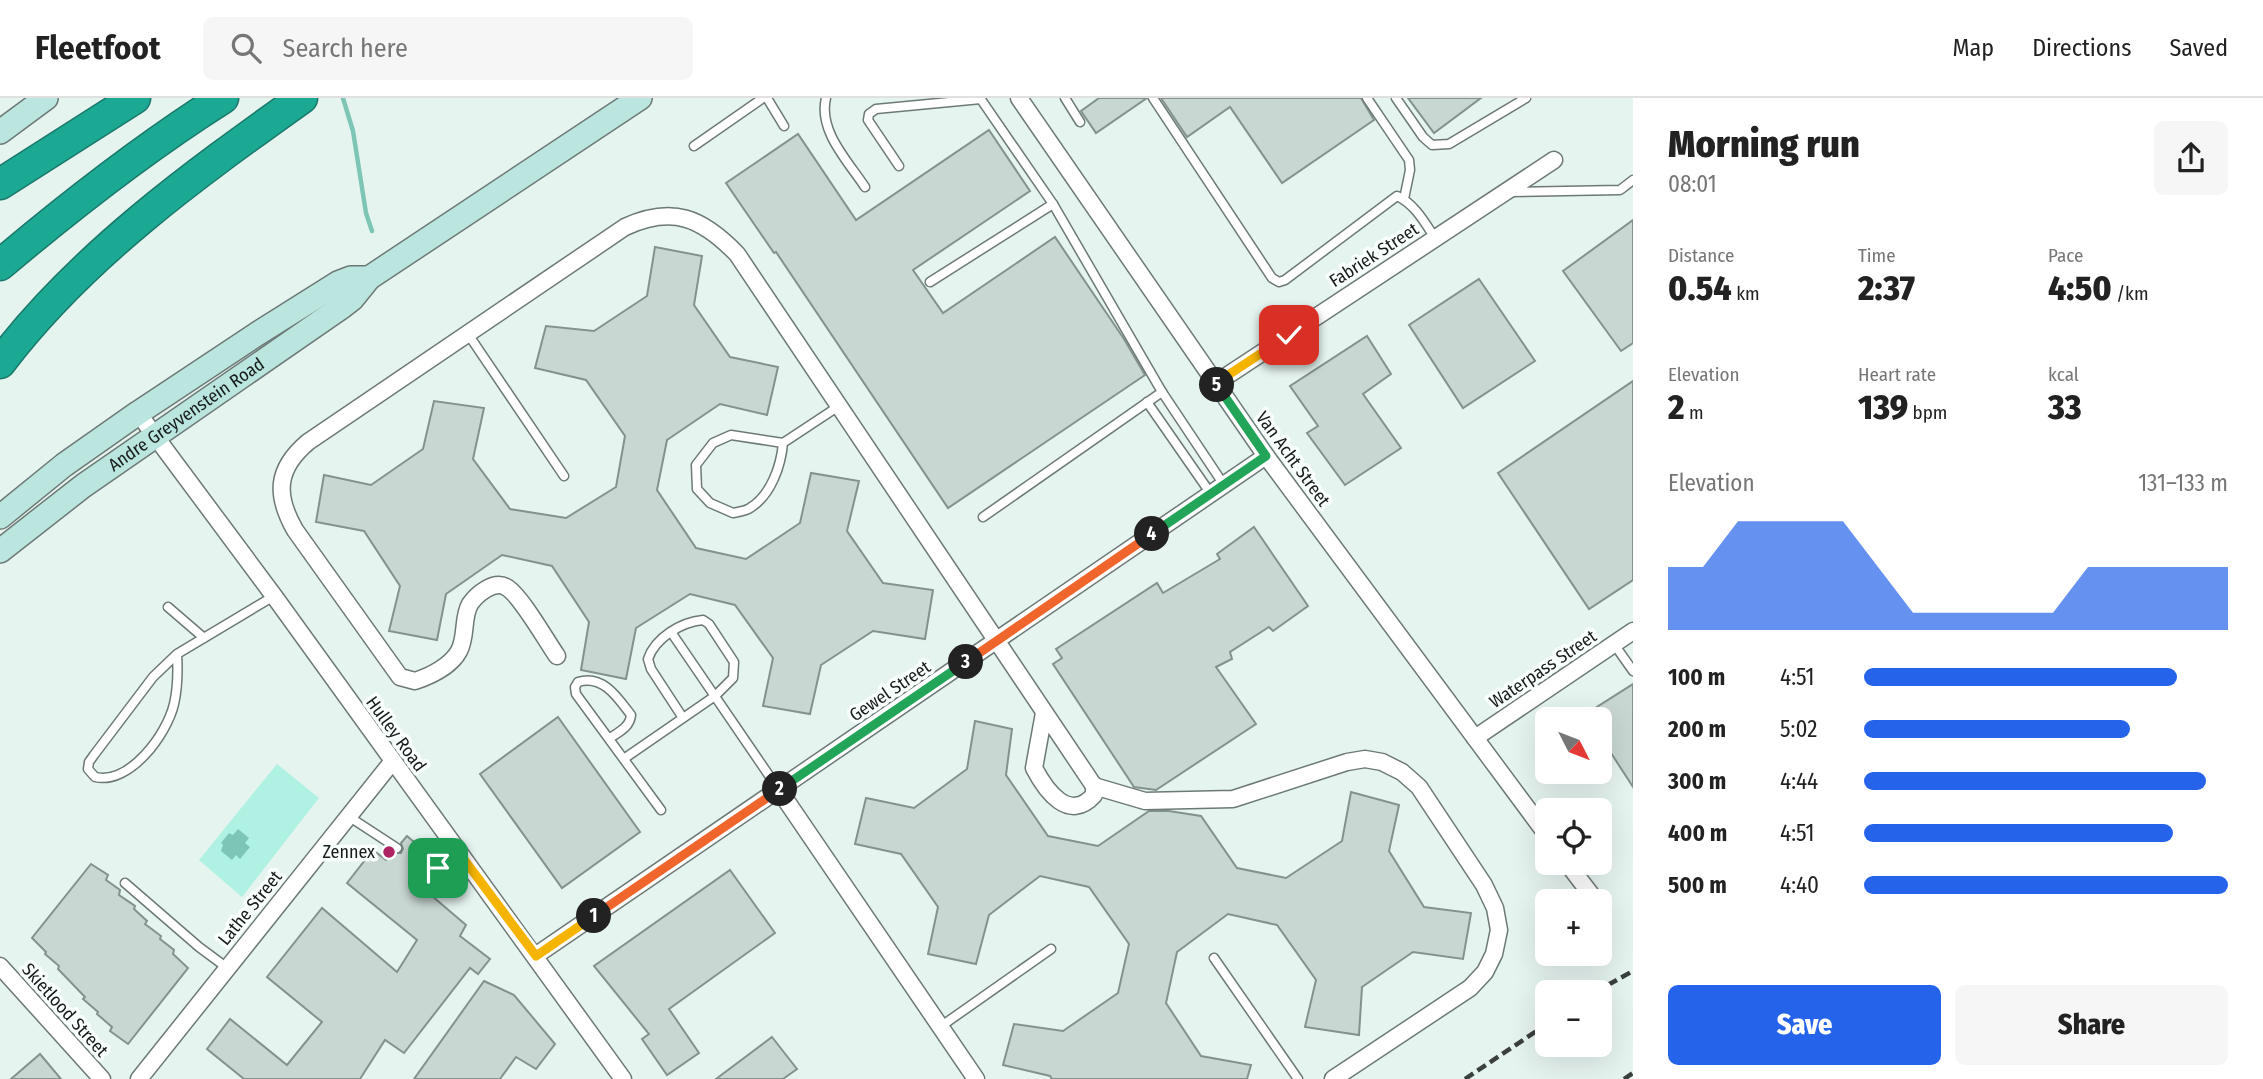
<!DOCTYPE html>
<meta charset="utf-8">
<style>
body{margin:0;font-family:"Fira Sans Condensed",sans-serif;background:#f6f6f6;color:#222;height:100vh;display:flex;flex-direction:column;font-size:26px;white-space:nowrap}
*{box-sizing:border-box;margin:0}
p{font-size:23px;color:#767676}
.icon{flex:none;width:38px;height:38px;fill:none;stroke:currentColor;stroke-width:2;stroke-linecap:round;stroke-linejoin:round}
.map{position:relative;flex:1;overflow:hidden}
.panel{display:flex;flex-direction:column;background:#fff;width:630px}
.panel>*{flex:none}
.needle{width:46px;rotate:132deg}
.tools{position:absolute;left:1535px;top:609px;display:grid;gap:14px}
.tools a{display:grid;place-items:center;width:77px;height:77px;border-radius:10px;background:#fff;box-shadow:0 7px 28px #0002;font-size:35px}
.pin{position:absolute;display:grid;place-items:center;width:60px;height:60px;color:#fff;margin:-30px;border-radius:14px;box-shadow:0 4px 10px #0006}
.km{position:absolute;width:35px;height:35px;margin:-18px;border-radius:50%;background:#222;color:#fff;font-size:19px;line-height:35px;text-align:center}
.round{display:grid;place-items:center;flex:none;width:74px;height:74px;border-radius:10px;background:#f6f6f6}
.headline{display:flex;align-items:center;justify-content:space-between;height:119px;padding:0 35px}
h1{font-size:38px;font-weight:800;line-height:52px}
.stats{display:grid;grid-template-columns:repeat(3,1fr);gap:10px;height:119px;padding:7px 35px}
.stats div{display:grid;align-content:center}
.stats b{font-size:35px;font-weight:800}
.stats small{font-size:19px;font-weight:400}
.stats p{font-size:19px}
.chart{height:196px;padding:14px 35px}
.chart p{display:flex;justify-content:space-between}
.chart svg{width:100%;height:126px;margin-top:7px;fill:#2563eb;opacity:.7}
.button{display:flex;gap:14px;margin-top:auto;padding:14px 35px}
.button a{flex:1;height:80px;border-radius:10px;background:#2563eb;color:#fff;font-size:28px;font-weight:800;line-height:80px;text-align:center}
.button a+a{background:#f6f6f6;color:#222}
ul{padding:0 35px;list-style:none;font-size:23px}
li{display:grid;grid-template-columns:112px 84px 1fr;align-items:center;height:52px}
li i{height:18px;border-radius:9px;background:#2563eb}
header{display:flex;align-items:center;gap:42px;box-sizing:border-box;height:98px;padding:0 35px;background:#fff;border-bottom:2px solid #e0e0e0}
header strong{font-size:33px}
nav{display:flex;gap:38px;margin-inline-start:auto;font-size:24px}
.search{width:490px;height:63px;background:#f6f6f6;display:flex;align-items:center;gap:18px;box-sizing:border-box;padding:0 24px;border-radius:10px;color:#767676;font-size:26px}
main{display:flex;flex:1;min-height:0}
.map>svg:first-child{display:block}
.green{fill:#aff1e2}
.water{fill:#7dc6b6}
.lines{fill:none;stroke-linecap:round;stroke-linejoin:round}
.stream{stroke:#7dc6b6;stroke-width:4.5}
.building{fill:#c9d7d3;stroke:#84928e;stroke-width:2}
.service-casing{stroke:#6d7976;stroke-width:11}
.minor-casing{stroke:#6d7976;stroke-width:19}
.secondary-casing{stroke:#6d7976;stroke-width:26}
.motorway-casing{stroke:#1a786a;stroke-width:33}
.service{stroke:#fff;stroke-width:8}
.minor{stroke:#fff;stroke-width:16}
.secondary{stroke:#bbe5df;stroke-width:23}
.motorway{stroke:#1ba994;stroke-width:30}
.rail{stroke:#39403e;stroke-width:4.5;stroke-dasharray:10 5;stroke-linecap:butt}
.split-1-casing{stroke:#fff;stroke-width:14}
.split-2-casing{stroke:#fff;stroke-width:14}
.split-3-casing{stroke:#fff;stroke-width:14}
.split-4-casing{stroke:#fff;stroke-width:14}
.split-5-casing{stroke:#fff;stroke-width:14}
.split-6-casing{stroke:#fff;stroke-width:14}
.split-1{stroke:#f5b400;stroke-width:9}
.split-2{stroke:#f0652b;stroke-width:9}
.split-3{stroke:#22a559;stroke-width:9}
.split-4{stroke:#f0652b;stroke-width:9}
.split-5{stroke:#22a559;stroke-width:9}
.split-6{stroke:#f5b400;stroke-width:9}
.poi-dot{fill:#ae2362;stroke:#f9fffd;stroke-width:2.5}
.labels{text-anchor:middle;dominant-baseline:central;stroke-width:7;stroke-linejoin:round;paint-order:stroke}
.street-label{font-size:18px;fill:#171c1b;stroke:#f9fffd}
.poi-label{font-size:18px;fill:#171c1b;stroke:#f9fffd;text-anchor:end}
</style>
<header>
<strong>Fleetfoot</strong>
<div class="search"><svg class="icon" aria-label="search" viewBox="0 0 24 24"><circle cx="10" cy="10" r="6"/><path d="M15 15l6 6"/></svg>Search here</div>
<nav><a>Map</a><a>Directions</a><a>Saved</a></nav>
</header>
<main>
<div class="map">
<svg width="1633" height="981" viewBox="0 0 1633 981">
<rect width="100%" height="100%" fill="#e6f4f0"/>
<path class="green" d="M277,666L319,700L242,799L199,762Z"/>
<path class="water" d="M238,731L249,740L245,745L250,749L240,761L236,757L232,762L221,753L223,747L221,745L229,735L233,737Z"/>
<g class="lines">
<path class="stream" d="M343,0L353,33L366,115L372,133"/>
</g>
<g class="building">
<path d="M1099,0H1147L1096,35L1081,13Z"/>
<path d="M1161,0H1361L1374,22L1282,85L1230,9L1187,39Z"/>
<path d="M1408,0H1481L1434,35Z"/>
<path d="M989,32L1030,93L913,172L943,215L1055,139L1124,241L1145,277L948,410L776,154L774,155L726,85L798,36L856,122Z"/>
<path d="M1633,122V245L1621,253L1563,173Z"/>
<path d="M655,149L702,158L694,207L730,259L778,269L767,317L720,306L667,342L657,392L696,450L746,461L800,425L811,375L859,383L847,433L883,485L933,492L925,541L873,533L821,567L810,616L763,608L773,560L735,507L690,496L636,530L626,581L581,572L589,524L552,468L502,457L446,496L437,542L389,533L400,488L364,433L316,424L324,377L371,387L423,351L434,303L484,310L473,361L510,411L566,420L616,389L625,338L586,282L535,270L546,228L594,233L647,198Z"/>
<path d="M1479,181L1535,263L1463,310L1409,227Z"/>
<path d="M1367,238L1391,276L1363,296L1401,350L1345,387L1307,335L1318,328L1290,288Z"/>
<path d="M1633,283V482L1589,511L1498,375Z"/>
<path d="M1254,429L1308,508L1273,533L1269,529L1230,554L1232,561L1216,569L1256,626L1156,692L1134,689L1053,566L1062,560L1056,551L1157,485L1163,495L1220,461L1217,456Z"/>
<path d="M1633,586V689L1600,638V621H1578Z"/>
<path d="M558,619L640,734L562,790L480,676Z"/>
<path d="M975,623L1012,631L1006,677L1048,738L1098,748L1149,713H1169L1201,718L1237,770L1286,780L1342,743L1351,694L1399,707L1389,753L1424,809L1471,815L1463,861L1413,854L1362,889L1359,937L1305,929L1316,882L1277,827L1228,816L1177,854L1166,905L1201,958L1251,967L1247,981H1052L1050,978L1003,967L1014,926L1063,933L1118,895L1129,846L1089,789L1040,778L989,817L976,866L928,856L938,809L901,756L855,746L866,700L914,710L967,671Z"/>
<path d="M407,738L435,762L429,764L428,769L430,773L418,786L466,827L460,838L490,861L478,876L470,870L404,955L385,942L360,981H244L207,951L230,921L287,967L322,924L267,879L322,810L397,874L417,842L347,785L373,752L386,762L392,755H401L403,751L401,745Z"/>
<path d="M91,766L108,777L106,782L120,792L119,797L135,808L134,811L147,823L145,826L161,838L160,841L174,852L173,856L188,870L128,946L110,933L112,929L97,916L98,914L83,901L85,899L58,871L59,868L45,856L46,854L32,840Z"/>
<path d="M730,772L775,835L669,911L699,955L667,977L642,941L649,936L594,868Z"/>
<path d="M484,883L514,897L555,946L536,971L516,959L500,981H414Z"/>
<path d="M772,939L797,971L783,981H716Z"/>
<path d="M40,956L61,981H11Z"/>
</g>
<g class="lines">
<defs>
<g id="service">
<path d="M767,0L784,28"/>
<path d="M826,0C818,33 848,63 865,89"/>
<path d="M980,0L1053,106L1162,294L1224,387"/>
<path d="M1065,0L1080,24"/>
<path d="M1153,0L1272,180L1279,184L1285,182L1397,98C1415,106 1425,125 1435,140"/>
<path d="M1367,0L1409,62L1410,72L1404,101"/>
<path d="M1396,0L1423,39L1432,47L1449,46L1526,0"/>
<path d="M694,48L763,0"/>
<path d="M899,68L868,22L869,16L876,11L981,1"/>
<path d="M1510,94L1620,92L1633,82"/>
<path d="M930,184L1053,106"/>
<path d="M468,236L564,378"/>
<path d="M1147,304L1211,396"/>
<path d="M783,345C781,368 771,397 750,410C746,413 738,414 733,415L710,405L697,391L696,367L713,345L731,337L783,345L839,308"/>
<path d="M983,419L1162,294"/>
<path d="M168,509L204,540"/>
<path d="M671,534L779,692"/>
<path d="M1614,546L1633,573"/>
<path d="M177,556L153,579L94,657L89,664L88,671L95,679C130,687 167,636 174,606C178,589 178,573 177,556L274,498"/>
<path d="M610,640C619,634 630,629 631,617C618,600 603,576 578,584L575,589L576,596L661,712"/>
<path d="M625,660L715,598L733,580L734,564L709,526L703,522C681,524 655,540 648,561L651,571L683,620"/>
<path d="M348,718L397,750"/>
<path d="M434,768C446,773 452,765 460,756"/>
<path d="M125,785L199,849L226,869"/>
<path d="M1214,860L1298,981"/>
<path d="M940,929L1051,851"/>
</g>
<g id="minor">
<path d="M1019,0L1266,358L1547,737"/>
<path d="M1216,285L1554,62"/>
<path d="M138,315L274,498L623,981"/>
<path d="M557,558C547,544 520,496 506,489C494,482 477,496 470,506C462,520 467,538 459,553C451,568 430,578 415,583L400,579L295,432C275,397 276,371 308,344L625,129C673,107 702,120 737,156L1094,688V697C1069,725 1046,693 1034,670L1044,615"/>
<path d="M1475,640L1633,533"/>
<path d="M1094,688L1145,703L1233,701L1347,664L1365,661L1382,664L1402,674L1419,689L1484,787L1495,810L1499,832L1494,856L1485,874L1470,890L1333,981"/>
<path d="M779,692L976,981"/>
<path d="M1567,765L1596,803"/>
<path d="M535,858L1266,358"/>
<path d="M0,868L102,981"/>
<path d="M139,981L392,664"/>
</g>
<g id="secondary">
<path d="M0,34L46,0"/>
<path d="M0,419L64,367L138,315L257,236L338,185L351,180H369"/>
<path id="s1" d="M0,453L83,388L343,208L352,201L369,180L640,0"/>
</g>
<g id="motorway">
<path d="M0,86L135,0"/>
<path d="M0,167C71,107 144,50 223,0"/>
<path d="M0,265C81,158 194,77 302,0"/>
</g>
</defs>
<use href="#service" class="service-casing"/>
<use href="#minor" class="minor-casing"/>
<use href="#secondary" class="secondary-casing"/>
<use href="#motorway" class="motorway-casing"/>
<use href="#service" class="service"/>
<use href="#minor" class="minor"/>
<use href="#secondary" class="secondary"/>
<use href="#motorway" class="motorway"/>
<g class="rail">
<path d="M1595,894L1633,873"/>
<path d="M1465,981L1547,926"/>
<path d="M1624,981L1633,975"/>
</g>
</g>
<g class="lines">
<defs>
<path id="split-1" d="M438,770L447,769L460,756L536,858L594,818"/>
<path id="split-2" d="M594,818L780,691"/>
<path id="split-3" d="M780,691L966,564"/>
<path id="split-4" d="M966,564L1152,436"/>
<path id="split-5" d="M1152,436L1266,358L1217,287"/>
<path id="split-6" d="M1217,287L1216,285L1289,237"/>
</defs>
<use href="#split-1" class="split-1-casing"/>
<use href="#split-2" class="split-2-casing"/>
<use href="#split-3" class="split-3-casing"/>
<use href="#split-4" class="split-4-casing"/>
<use href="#split-5" class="split-5-casing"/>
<use href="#split-6" class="split-6-casing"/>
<use href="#split-1" class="split-1"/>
<use href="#split-2" class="split-2"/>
<use href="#split-3" class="split-3"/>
<use href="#split-4" class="split-4"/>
<use href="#split-5" class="split-5"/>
<use href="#split-6" class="split-6"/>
</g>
<circle class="poi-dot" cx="389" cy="754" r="7"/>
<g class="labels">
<g class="street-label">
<text transform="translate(1374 157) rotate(-33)">Fabriek Street</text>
<text stroke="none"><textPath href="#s1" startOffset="231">Andre Greyvenstein Road</textPath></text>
<text transform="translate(1293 361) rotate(54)">Van Acht Street</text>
<text transform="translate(1543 571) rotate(-34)">Waterpass Street</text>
<text transform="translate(890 593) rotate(-34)">Gewel Street</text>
<text transform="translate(396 636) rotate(54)">Hulley Road</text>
<text transform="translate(250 810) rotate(-51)">Lathe Street</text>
<text transform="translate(65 912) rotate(48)">Skietlood Street</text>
</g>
<g class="poi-label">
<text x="375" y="754">Zennex</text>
</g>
</g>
</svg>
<div class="tools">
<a><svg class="needle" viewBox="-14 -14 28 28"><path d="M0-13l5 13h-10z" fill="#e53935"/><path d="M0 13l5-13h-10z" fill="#767676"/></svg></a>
<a><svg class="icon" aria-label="locate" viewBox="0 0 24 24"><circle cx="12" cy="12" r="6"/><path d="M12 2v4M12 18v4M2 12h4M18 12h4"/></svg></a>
<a>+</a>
<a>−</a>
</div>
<div class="pin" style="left:438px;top:770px;background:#1e9e55"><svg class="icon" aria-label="arrive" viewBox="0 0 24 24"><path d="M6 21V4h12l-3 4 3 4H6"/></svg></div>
<div class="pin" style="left:1289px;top:237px;background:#d93025"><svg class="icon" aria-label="check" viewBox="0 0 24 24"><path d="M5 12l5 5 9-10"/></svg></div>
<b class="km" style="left:594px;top:818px">1</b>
<b class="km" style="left:780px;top:691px">2</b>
<b class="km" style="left:966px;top:564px">3</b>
<b class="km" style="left:1152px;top:436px">4</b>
<b class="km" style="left:1217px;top:287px">5</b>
</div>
<section class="panel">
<div class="headline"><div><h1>Morning run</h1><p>08:01</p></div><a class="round"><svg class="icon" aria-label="share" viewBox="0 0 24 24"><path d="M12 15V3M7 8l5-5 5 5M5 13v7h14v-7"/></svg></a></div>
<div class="stats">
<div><p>Distance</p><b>0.54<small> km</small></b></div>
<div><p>Time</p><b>2:37</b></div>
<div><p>Pace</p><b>4:50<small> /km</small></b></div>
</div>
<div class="stats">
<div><p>Elevation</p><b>2<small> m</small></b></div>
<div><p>Heart rate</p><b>139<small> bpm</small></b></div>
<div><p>kcal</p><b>33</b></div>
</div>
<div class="chart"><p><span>Elevation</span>131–133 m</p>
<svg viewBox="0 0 160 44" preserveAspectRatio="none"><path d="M0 44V22L10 22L20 6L30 6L40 6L50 6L60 22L70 38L80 38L90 38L100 38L110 38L120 22L130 22L140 22L150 22L160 22V44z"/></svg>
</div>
<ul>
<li><b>100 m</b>4:51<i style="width:86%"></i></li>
<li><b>200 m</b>5:02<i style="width:73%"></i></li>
<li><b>300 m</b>4:44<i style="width:94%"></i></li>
<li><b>400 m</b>4:51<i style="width:85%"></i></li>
<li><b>500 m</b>4:40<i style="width:100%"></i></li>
</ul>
<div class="button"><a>Save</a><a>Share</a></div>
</section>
</main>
